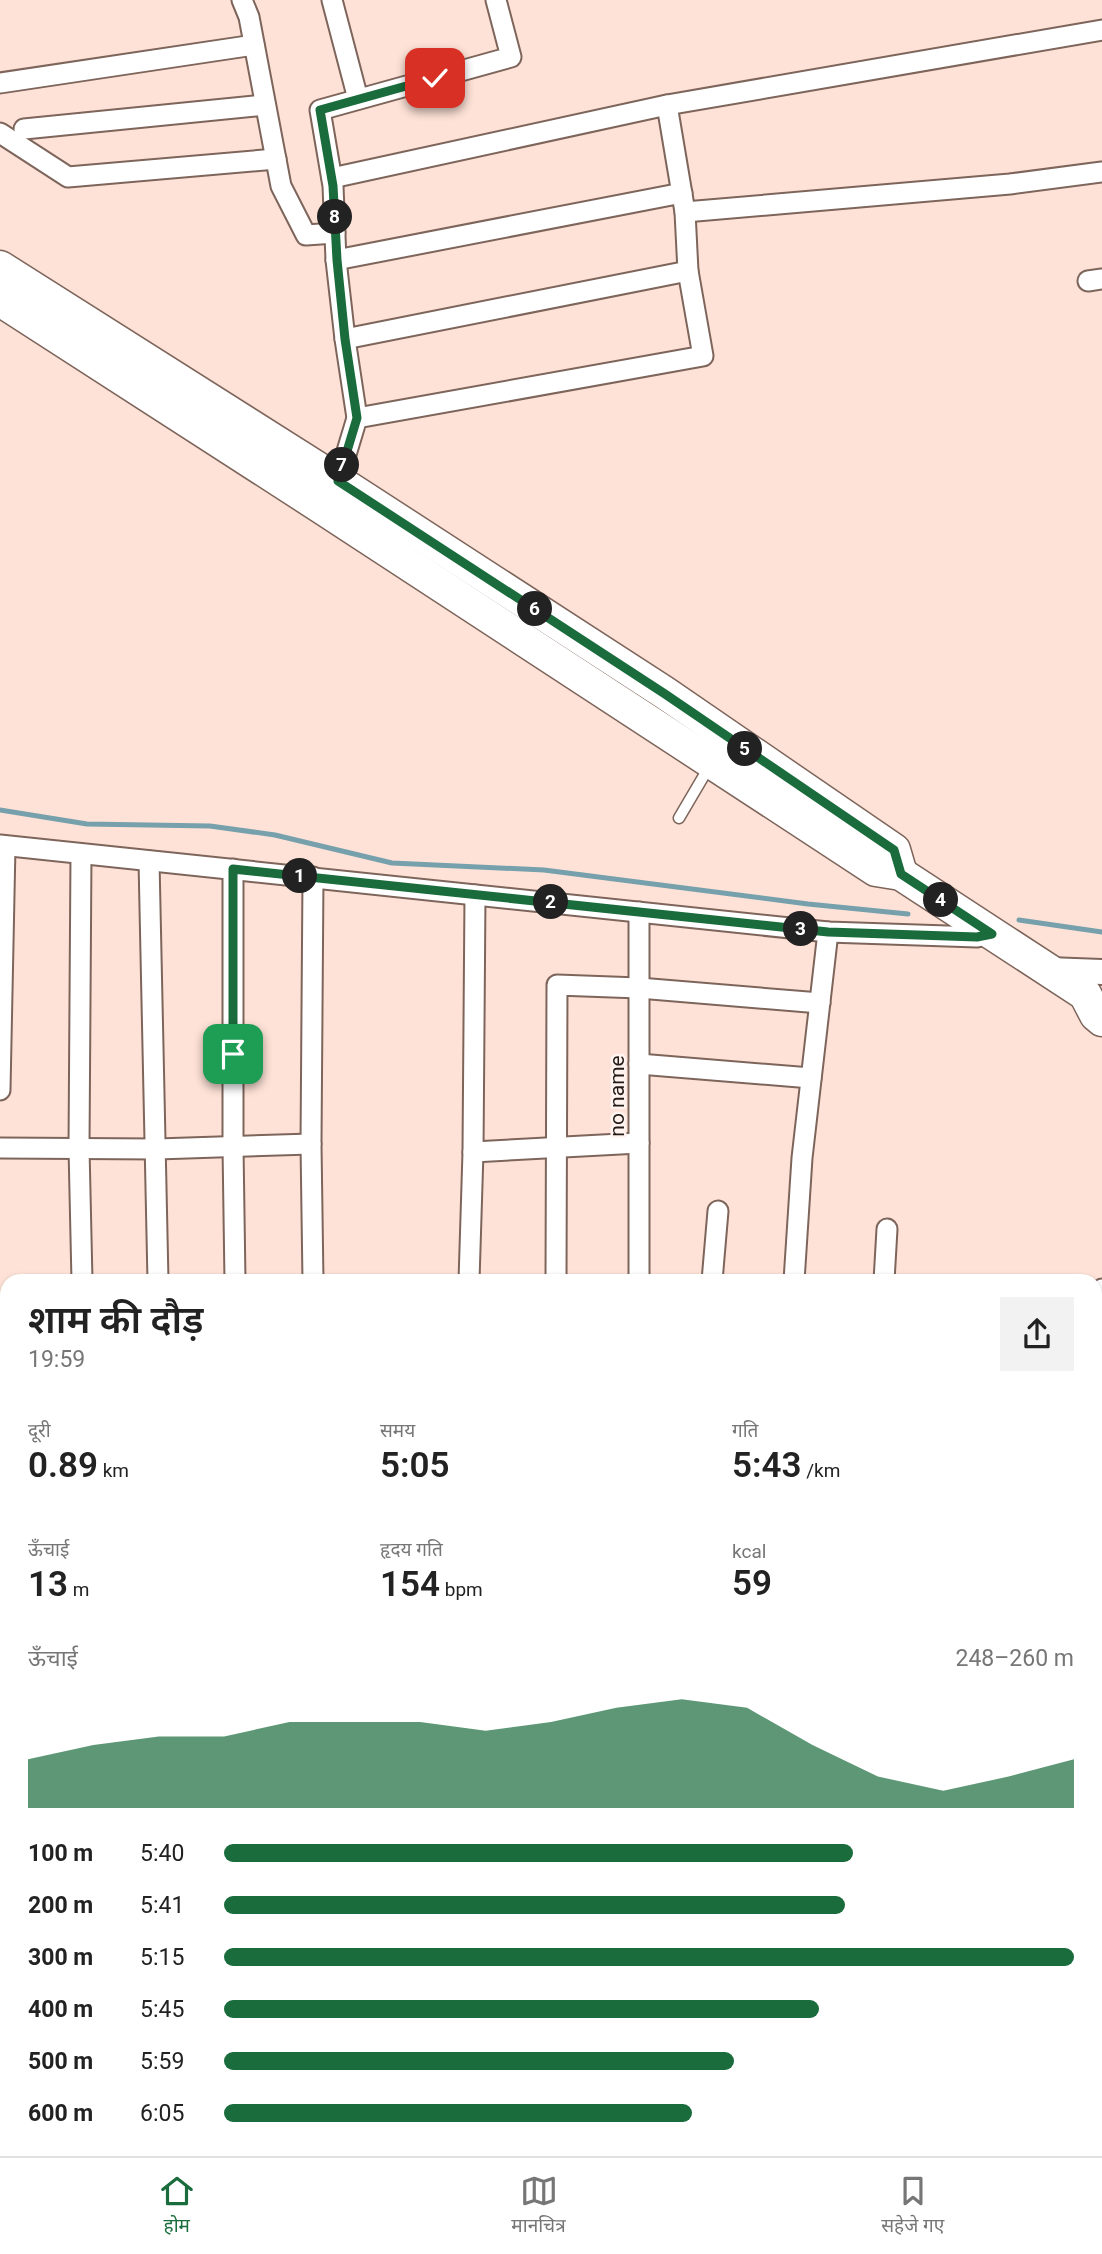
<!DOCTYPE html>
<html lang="hi">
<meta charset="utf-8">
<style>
body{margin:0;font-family:Roboto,"Noto Sans Devanagari",sans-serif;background:#f2f2f2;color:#222;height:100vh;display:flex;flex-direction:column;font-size:26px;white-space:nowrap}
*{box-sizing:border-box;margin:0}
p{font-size:23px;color:#767676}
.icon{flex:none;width:38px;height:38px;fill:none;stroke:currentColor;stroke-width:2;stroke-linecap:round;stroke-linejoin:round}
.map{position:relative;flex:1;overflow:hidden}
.panel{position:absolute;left:0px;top:1274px;width:1102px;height:882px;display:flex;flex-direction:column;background:#fff;border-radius:21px 21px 0 0;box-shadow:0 2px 5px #0004}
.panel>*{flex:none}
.pin{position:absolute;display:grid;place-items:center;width:60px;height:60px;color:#fff;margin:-30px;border-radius:14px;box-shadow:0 4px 10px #0006}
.km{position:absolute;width:35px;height:35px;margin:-18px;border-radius:50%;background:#222;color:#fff;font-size:19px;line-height:35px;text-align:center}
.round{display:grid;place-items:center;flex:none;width:74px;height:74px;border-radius:0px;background:#f2f2f2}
.overview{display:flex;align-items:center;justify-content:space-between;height:119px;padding:0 28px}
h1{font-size:38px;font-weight:600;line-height:52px}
.stats{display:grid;grid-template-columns:repeat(3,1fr);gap:10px;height:119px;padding:7px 28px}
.stats div{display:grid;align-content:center}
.stats b{font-size:35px;font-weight:600}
.stats small{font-size:19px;font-weight:400}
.stats p{font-size:19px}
.chart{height:196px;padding:14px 28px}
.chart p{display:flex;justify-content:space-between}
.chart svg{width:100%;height:126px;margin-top:7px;fill:#1a6c3d;opacity:.7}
ul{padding:0 28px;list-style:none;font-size:23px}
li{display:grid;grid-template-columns:112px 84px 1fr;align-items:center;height:52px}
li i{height:18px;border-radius:9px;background:#1a6c3d}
.tab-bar{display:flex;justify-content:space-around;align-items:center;height:98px;border-top:2px solid #e0e0e0;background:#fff;font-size:19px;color:#767676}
.tab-bar a{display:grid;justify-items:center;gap:4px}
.tab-bar .selected{color:#1a6c3d}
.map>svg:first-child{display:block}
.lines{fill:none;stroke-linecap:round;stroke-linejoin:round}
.stream{stroke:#76a0ab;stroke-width:5}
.service-casing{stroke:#7d655b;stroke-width:13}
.minor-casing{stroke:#7d655b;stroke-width:23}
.tertiary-casing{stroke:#7d655b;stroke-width:28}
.primary-casing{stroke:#7d655b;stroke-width:35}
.service{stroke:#fff;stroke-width:10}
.minor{stroke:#fff;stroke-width:19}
.tertiary{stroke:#fff;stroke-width:24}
.primary{stroke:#fff;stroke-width:32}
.route-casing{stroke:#fff;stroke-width:14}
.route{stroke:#1a6c3d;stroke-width:9}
.labels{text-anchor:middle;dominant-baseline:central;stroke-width:5;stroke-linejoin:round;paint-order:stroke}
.street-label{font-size:21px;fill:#231915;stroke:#fff3ef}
</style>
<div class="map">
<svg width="1102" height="2156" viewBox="0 0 1102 2156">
<rect width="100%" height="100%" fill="#fee2d7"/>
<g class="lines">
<g class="stream">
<path d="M0,810L87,824L210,826L275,835L392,863L544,870L808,904L908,914"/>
<path d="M1019,920L1102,932"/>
</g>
<defs>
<path id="service" d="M679,818L709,767"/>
<g id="minor">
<path d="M242,0L249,17L281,186L306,235L335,233"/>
<path d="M332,0L358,99"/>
<path d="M0,83L254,45"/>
<path d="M24,129L265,105"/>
<path d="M0,133L68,177L276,159"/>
<path d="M332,178L667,105L1102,30"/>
<path d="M685,212L1010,184L1102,172"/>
<path d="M336,260L682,193"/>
<path d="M1088,281L1102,279"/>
<path d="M345,339L336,260L333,186L320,110L511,57L496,0"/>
<path d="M357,418L345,339L688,271"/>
<path d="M333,489L338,481L357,418L703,356L688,271L685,212L667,105"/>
<path d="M0,845L828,932L977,937L991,934"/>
<path d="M81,854L79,1148L82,1281"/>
<path d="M149,861L158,1281"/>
<path d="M233,869V1147L235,1281"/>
<path d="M313,877L311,1144L313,1281"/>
<path d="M639,1064L811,1078"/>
<path d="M0,1090L5,846"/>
<path d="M0,1148L157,1149L311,1144"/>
<path d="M473,1152L639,1143"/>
<path d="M469,1281L473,1152L475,895"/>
<path d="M556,1281L557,985L639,988L820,1003"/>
<path d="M639,1281V912"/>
<path d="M712,1281L718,1211"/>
<path d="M794,1281L802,1158L828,932"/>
<path d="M884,1281L887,1229"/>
<path d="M1096,1338L1102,1289"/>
<path d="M0,1375H7"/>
<path d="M1096,1451L1102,1452"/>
<path d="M0,1530L4,1635H0"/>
<path d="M1096,1594L1102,1593"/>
<path d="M0,1685L4,1635"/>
<path d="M1096,1721L1102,1720"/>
<path d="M1096,1822H1102"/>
<path d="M1096,2010H1102"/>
<path d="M148,2149L149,2156"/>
<path d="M329,2149L330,2156"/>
<path d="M567,2149L568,2156"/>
<path d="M681,2149V2156"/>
<path d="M357,2156L427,2149"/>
</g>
<path id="tertiary" d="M1048,970L1102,972"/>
<g id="primary">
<path d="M0,267L338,481L665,693L894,850L901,874"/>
<path d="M0,300L321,507L876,870L901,874L1085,994L1096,1015L1102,1020"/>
</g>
</defs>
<use href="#service" class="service-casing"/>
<use href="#minor" class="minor-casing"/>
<use href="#tertiary" class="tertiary-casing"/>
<use href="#primary" class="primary-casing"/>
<use href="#service" class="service"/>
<use href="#minor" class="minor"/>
<use href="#tertiary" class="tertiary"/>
<use href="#primary" class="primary"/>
</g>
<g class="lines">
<defs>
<path id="route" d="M233,1054V869L828,932L977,937L992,934L901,874L894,850L665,694L338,481L357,418L345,339L337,260L333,186L320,110L435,78"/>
</defs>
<use href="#route" class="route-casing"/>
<use href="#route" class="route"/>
</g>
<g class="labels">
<g class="street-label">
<text transform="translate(617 1096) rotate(-90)">no name</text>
</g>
</g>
</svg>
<div class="pin" style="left:233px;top:1054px;background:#1e9e55"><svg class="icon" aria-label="arrive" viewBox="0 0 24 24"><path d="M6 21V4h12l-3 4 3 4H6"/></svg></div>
<div class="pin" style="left:435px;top:78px;background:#d93025"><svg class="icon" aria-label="check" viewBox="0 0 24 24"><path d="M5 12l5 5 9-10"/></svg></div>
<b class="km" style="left:300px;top:876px">1</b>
<b class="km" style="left:551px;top:902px">2</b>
<b class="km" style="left:801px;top:929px">3</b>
<b class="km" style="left:941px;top:900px">4</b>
<b class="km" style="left:745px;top:749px">5</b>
<b class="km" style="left:535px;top:609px">6</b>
<b class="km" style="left:342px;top:465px">7</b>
<b class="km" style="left:335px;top:217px">8</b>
<section class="panel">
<div class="overview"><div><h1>शाम की दौड़</h1><p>19:59</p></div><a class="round"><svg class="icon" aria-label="share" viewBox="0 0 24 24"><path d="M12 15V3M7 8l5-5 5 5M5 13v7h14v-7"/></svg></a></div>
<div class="stats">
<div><p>दूरी</p><b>0.89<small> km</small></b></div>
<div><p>समय</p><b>5:05</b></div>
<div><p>गति</p><b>5:43<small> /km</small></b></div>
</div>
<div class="stats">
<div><p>ऊँचाई</p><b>13<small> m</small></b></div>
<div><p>हृदय गति</p><b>154<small> bpm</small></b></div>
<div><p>kcal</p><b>59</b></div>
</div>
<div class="chart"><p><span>ऊँचाई</span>248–260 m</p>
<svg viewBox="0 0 160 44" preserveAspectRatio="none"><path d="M0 44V27L10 22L20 19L30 19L40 14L50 14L60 14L70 17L80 14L90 9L100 6L110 9L120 22L130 33L140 38L150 33L160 27V44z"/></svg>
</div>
<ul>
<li><b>100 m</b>5:40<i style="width:74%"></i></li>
<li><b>200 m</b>5:41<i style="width:73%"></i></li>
<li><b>300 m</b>5:15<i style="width:100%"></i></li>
<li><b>400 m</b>5:45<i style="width:70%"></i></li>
<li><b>500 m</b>5:59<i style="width:60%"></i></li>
<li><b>600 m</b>6:05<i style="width:55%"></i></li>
</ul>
</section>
</div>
<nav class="tab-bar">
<a class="selected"><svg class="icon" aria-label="home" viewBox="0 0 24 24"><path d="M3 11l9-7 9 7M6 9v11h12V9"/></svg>होम</a>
<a><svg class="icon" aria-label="map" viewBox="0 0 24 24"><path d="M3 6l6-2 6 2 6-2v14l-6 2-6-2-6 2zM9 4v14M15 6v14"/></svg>मानचित्र</a>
<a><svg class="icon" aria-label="saved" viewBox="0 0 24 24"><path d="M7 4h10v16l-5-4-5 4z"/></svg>सहेजे गए</a>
</nav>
